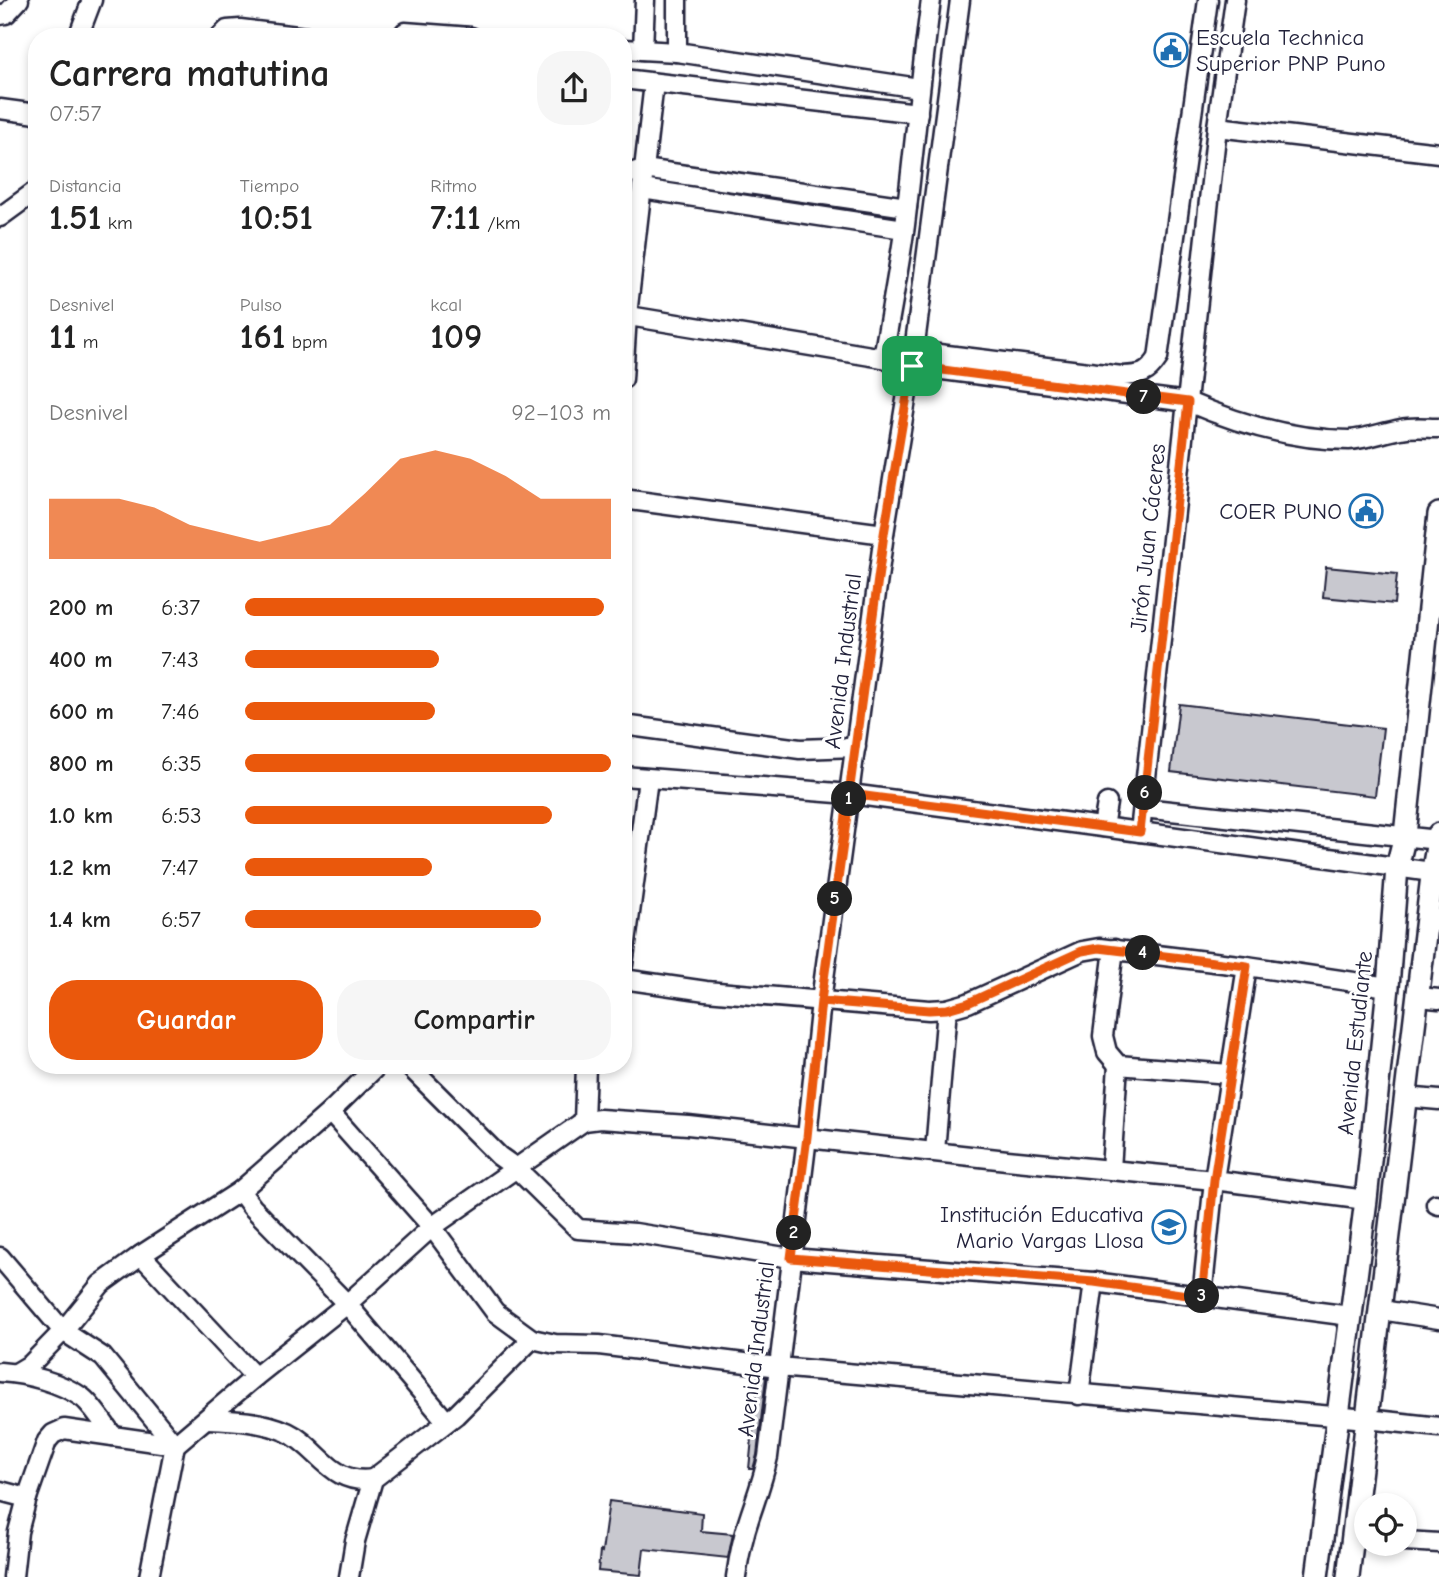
<!DOCTYPE html>
<html lang="es">
<meta charset="utf-8">
<style>
body{margin:0;font-family:"Comic Neue",sans-serif;background:#f6f6f6;color:#222;height:100vh;display:flex;flex-direction:column;font-size:26px;white-space:nowrap}
*{box-sizing:border-box;margin:0}
p{font-size:23px;color:#767676}
.icon{flex:none;width:38px;height:38px;fill:none;stroke:currentColor;stroke-width:2;stroke-linecap:round;stroke-linejoin:round}
.map{position:relative;flex:1;overflow:hidden}
.details{position:absolute;left:28px;top:28px;width:604px;height:1046px;display:flex;flex-direction:column;background:#fff;border-radius:28px;box-shadow:0 4px 10px #0003}
.details>*{flex:none}
.buttons{position:absolute;left:1354px;top:1493px;display:grid;gap:14px}
.buttons a{display:grid;place-items:center;width:63px;height:63px;border-radius:50%;background:#fff;box-shadow:0 4px 10px #0003;font-size:35px}
.pin{position:absolute;display:grid;place-items:center;width:60px;height:60px;color:#fff;margin:-30px;border-radius:14px;box-shadow:0 4px 10px #0006}
.km{position:absolute;width:35px;height:35px;margin:-18px;border-radius:50%;background:#222;color:#fff;font-size:19px;line-height:35px;text-align:center}
.round{display:grid;place-items:center;flex:none;width:74px;height:74px;border-radius:28px;background:#f6f6f6}
.head{display:flex;align-items:center;justify-content:space-between;height:119px;padding:0 21px}
h1{font-size:38px;font-weight:700;line-height:52px}
.stats{display:grid;grid-template-columns:repeat(3,1fr);gap:10px;height:119px;padding:7px 21px}
.stats div{display:grid;align-content:center}
.stats b{font-size:35px;font-weight:700}
.stats small{font-size:19px;font-weight:400}
.stats p{font-size:19px}
.chart{height:196px;padding:14px 21px}
.chart p{display:flex;justify-content:space-between}
.chart svg{width:100%;height:126px;margin-top:7px;fill:#ea580c;opacity:.7}
.action{display:flex;gap:14px;margin-top:auto;padding:14px 21px}
.action a{flex:1;height:80px;border-radius:28px;background:#ea580c;color:#fff;font-size:28px;font-weight:700;line-height:80px;text-align:center}
.action a+a{background:#f6f6f6;color:#222}
ul{padding:0 21px;list-style:none;font-size:23px}
li{display:grid;grid-template-columns:112px 84px 1fr;align-items:center;height:52px}
li i{height:18px;border-radius:9px;background:#ea580c}
.map>svg:first-child{display:block}
.building{fill:#c8c8cf;stroke:#22223b;stroke-width:2}
.lines{fill:none;stroke-linecap:round;stroke-linejoin:round}
.minor-casing{stroke:#22223b;stroke-width:23}
.tertiary-casing{stroke:#22223b;stroke-width:26}
.minor{stroke:#fff;stroke-width:18}
.tertiary{stroke:#fff;stroke-width:21}
.route-casing{stroke:#fff;stroke-width:14}
.route{stroke:#ea580c;stroke-width:9}
.labels{text-anchor:middle;dominant-baseline:central;stroke-width:6;stroke-linejoin:round;paint-order:stroke}
.poi-label{font-size:23px;fill:#22223b;stroke:#fff;text-anchor:end}
.street-label{font-size:23px;fill:#22223b;stroke:#fff}
</style>
<div class="map">
<svg width="1439" height="1577" viewBox="0 0 1439 1577">
<rect width="100%" height="100%" fill="#fff"/>
<filter id="ink" filterUnits="userSpaceOnUse"><feTurbulence type="fractalNoise" baseFrequency=".0143" numOctaves="2"/><feDisplacementMap in="SourceGraphic" scale="14" xChannelSelector="R" yChannelSelector="G"/><feConvolveMatrix kernelMatrix="1 2 1 2 8 2 1 2 1" color-interpolation-filters="sRGB"/></filter>
<g filter="url(#ink)">
<g class="building">
<path d="M1326,567L1397,574L1394,604L1323,597Z"/>
<path d="M1179,704L1383,728L1375,796L1171,772Z"/>
<path d="M758,1376L766,1377L757,1455L753,1469H749Z"/>
<path d="M609,1501L702,1513L701,1531L733,1534L728,1558L644,1549L641,1575L598,1571L600,1551L602,1552Z"/>
</g>
<g class="lines">
<defs>
<g id="minor">
<path d="M0,15L6,14L19,0"/>
<path d="M405,32L471,37"/>
<path d="M78,37L92,0"/>
<path d="M220,37L227,30L240,29L306,37"/>
<path d="M623,49L677,52L919,88"/>
<path d="M643,50L645,0"/>
<path d="M677,52V0"/>
<path d="M623,79L918,113"/>
<path d="M0,109L37,114"/>
<path d="M1217,127L1439,153"/>
<path d="M623,175L644,169L907,207"/>
<path d="M642,189L904,229"/>
<path d="M0,217L37,190"/>
<path d="M623,315L883,358L912,366L1188,402C1239,424 1293,440 1349,440C1366,439 1384,432 1401,429C1413,426 1427,428 1439,428"/>
<path d="M914,351L1122,376C1141,375 1147,375 1158,358L1208,0"/>
<path d="M883,358C890,314 899,270 905,225C914,150 921,75 931,0"/>
<path d="M623,379L627,315L654,83"/>
<path d="M623,499L884,534"/>
<path d="M623,725L800,749L856,747"/>
<path d="M623,776L850,794L1140,832L1439,873"/>
<path d="M1143,808L1438,840"/>
<path d="M1103,827L1107,803"/>
<path d="M1140,832L1217,127L1235,0"/>
<path d="M1114,949L1103,1036L1107,1052L1118,1065L1229,1074"/>
<path d="M623,965L648,779"/>
<path d="M623,979L706,991L929,1010L947,1009L968,1003L1082,951L1099,948L1247,966L1388,987"/>
<path d="M1419,997L1439,999"/>
<path d="M409,1066L499,1156L516,1168L578,1229L635,1233L791,1258L1094,1282L1350,1316"/>
<path d="M1405,1097L1439,1100"/>
<path d="M330,1112L432,1227L495,1312L532,1339L555,1344L599,1345L778,1367L1367,1419L1439,1427"/>
<path d="M584,1121L586,1066"/>
<path d="M935,1151L947,1009"/>
<path d="M1111,1169L1118,1065"/>
<path d="M240,1191L252,1207L347,1304L447,1422"/>
<path d="M1436,1204L1439,1205"/>
<path d="M141,1255L255,1377"/>
<path d="M0,1257L63,1331L103,1357L175,1445L149,1577"/>
<path d="M1202,1297L1214,1180L1247,966"/>
<path d="M1381,1310L1439,1319"/>
<path d="M0,1372C28,1374 60,1382 83,1398C93,1406 105,1425 113,1436"/>
<path d="M16,1373L31,1364L63,1331L101,1284L141,1255L240,1191L330,1112L377,1066"/>
<path d="M1079,1395L1094,1282"/>
<path d="M207,1419C234,1420 262,1421 287,1432C319,1447 331,1486 373,1479"/>
<path d="M0,1491L27,1498"/>
<path d="M1405,1541L1439,1543"/>
<path d="M13,1577L18,1532L27,1498L47,1441L53,1434L64,1429L175,1445L255,1377L347,1304L432,1227L584,1121L600,1119L688,1125L1007,1160L1214,1180L1366,1200"/>
<path d="M349,1577L355,1541L373,1479L456,1415L532,1339"/>
<path d="M736,1577C739,1556 743,1536 750,1516C757,1495 763,1479 768,1457L807,1137L821,1001L884,534L914,351L960,0"/>
</g>
<g id="tertiary">
<path d="M1317,1577L1366,1200L1388,987L1397,867L1405,835L1439,514"/>
<path d="M1348,1577C1376,1343 1404,1110 1432,876C1434,862 1437,848 1439,834"/>
</g>
</defs>
<use href="#minor" class="minor-casing"/>
<use href="#tertiary" class="tertiary-casing"/>
<use href="#minor" class="minor"/>
<use href="#tertiary" class="tertiary"/>
</g>
</g>
<g class="lines" filter="url(#ink)">
<defs>
<path id="route" d="M912,366L884,534L821,1001L807,1137L791,1258L1094,1282L1202,1297L1214,1180L1247,966L1099,948L1082,951L968,1003L947,1009L929,1010L821,1001L850,794L1140,832L1188,402L912,366"/>
</defs>
<use href="#route" class="route-casing"/>
<use href="#route" class="route"/>
</g>
<defs>
<symbol id="civic-ring" viewBox="-11 -11 22 22"><circle r="9.5" fill="#fff" stroke="#1f6fb2" stroke-width="1.5"/><path d="M-.6-6.5H3V-4.5H.6V-3L4-1V1h2V6H-6V1h2V-1L-.6-3ZM-1.2 2.5V6h2.4V2.5Z" fill="#1f6fb2"/></symbol>
<symbol id="school-ring" viewBox="-11 -11 22 22"><circle r="9.5" fill="#fff" stroke="#1f6fb2" stroke-width="1.5"/><path d="M0-5L7-2L0 1L-7-2ZM-4 1L0 2.5L4 1V4Q0 6-4 4Z" fill="#1f6fb2"/></symbol>
</defs>
<g fill-rule="evenodd">
<use href="#civic-ring" x="1152" y="31" width="38" height="38"/>
<use href="#civic-ring" x="1347" y="492" width="38" height="38"/>
<use href="#school-ring" x="1150" y="1208" width="38" height="38"/>
</g>
<g class="labels">
<g class="poi-label">
<text x="1196" y="37" text-anchor="start">Escuela Technica<tspan x="1196" dy="26">Superior PNP Puno</tspan></text>
<text x="1342" y="511">COER PUNO</text>
<text x="1144" y="1214">Institución Educativa<tspan x="1144" dy="26">Mario Vargas Llosa</tspan></text>
</g>
<g class="street-label">
<text transform="translate(1148 538) rotate(-84)">Jirón Juan Cáceres</text>
<text transform="translate(843 661) rotate(-83)">Avenida Industrial</text>
<text transform="translate(1355 1043) rotate(-84)">Avenida Estudiante</text>
<text transform="translate(756 1349) rotate(-83)">Avenida Industrial</text>
</g>
</g>
</svg>
<div class="buttons">
<a><svg class="icon" aria-label="locate" viewBox="0 0 24 24"><circle cx="12" cy="12" r="6"/><path d="M12 2v4M12 18v4M2 12h4M18 12h4"/></svg></a>
</div>
<div class="pin" style="left:912px;top:366px;background:#1e9e55"><svg class="icon" aria-label="arrive" viewBox="0 0 24 24"><path d="M6 21V4h12l-3 4 3 4H6"/></svg></div>
<b class="km" style="left:849px;top:799px">1</b>
<b class="km" style="left:794px;top:1233px">2</b>
<b class="km" style="left:1202px;top:1296px">3</b>
<b class="km" style="left:1143px;top:953px">4</b>
<b class="km" style="left:835px;top:899px">5</b>
<b class="km" style="left:1145px;top:793px">6</b>
<b class="km" style="left:1144px;top:397px">7</b>
<section class="details">
<div class="head"><div><h1>Carrera matutina</h1><p>07:57</p></div><a class="round"><svg class="icon" aria-label="share" viewBox="0 0 24 24"><path d="M12 15V3M7 8l5-5 5 5M5 13v7h14v-7"/></svg></a></div>
<div class="stats">
<div><p>Distancia</p><b>1.51<small> km</small></b></div>
<div><p>Tiempo</p><b>10:51</b></div>
<div><p>Ritmo</p><b>7:11<small> /km</small></b></div>
</div>
<div class="stats">
<div><p>Desnivel</p><b>11<small> m</small></b></div>
<div><p>Pulso</p><b>161<small> bpm</small></b></div>
<div><p>kcal</p><b>109</b></div>
</div>
<div class="chart"><p><span>Desnivel</span>92–103 m</p>
<svg viewBox="0 0 160 44" preserveAspectRatio="none"><path d="M0 44V23L10 23L20 23L30 26L40 32L50 35L60 38L70 35L80 32L90 21L100 9L110 6L120 9L130 15L140 23L150 23L160 23V44z"/></svg>
</div>
<ul>
<li><b>200 m</b>6:37<i style="width:98%"></i></li>
<li><b>400 m</b>7:43<i style="width:53%"></i></li>
<li><b>600 m</b>7:46<i style="width:52%"></i></li>
<li><b>800 m</b>6:35<i style="width:100%"></i></li>
<li><b>1.0 km</b>6:53<i style="width:84%"></i></li>
<li><b>1.2 km</b>7:47<i style="width:51%"></i></li>
<li><b>1.4 km</b>6:57<i style="width:81%"></i></li>
</ul>
<div class="action"><a>Guardar</a><a>Compartir</a></div>
</section>
</div>
